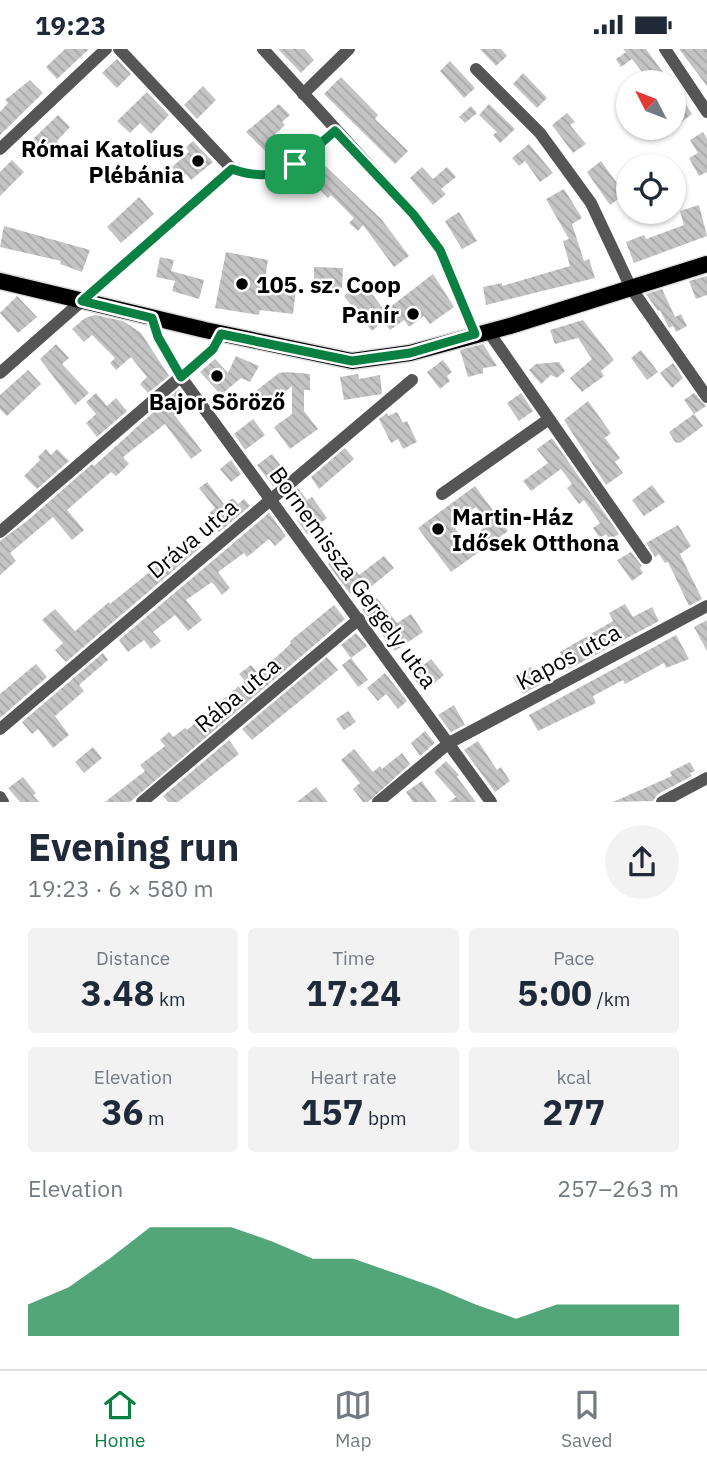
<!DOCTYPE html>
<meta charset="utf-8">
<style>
body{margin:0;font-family:"IBM Plex Sans",sans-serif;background:#f2f2f3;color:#1f2937;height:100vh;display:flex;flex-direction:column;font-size:26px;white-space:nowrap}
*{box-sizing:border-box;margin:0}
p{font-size:23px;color:#747a83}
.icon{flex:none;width:38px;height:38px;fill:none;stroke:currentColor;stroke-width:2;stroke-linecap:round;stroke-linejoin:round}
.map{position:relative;height:753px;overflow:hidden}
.panel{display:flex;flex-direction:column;background:#fff;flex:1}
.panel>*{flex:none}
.needle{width:46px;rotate:312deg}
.buttons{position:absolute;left:616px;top:21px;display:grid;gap:14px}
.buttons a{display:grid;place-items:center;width:70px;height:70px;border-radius:50%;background:#fff;box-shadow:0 2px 5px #0004;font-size:35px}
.pin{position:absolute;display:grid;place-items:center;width:60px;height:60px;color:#fff;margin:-30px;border-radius:14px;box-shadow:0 4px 10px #0006}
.round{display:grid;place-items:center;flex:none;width:74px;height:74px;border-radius:37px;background:#f2f2f3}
.head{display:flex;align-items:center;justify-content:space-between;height:119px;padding:0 28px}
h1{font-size:38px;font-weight:700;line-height:52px}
.metrics{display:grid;grid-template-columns:repeat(3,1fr);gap:10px;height:119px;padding:7px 28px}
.metrics div{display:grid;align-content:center;border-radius:7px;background:#f2f2f3;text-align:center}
.metrics b{font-size:35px;font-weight:700}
.metrics small{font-size:19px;font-weight:400}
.metrics p{font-size:19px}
.chart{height:196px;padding:14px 28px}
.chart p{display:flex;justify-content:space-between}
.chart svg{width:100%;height:126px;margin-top:7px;fill:#0b8043;opacity:.7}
.status{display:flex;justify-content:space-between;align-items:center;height:49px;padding:0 35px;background:#fff;direction:ltr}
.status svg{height:19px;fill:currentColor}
.dock{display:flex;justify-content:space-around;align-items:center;height:98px;border-top:2px solid #e0e1e3;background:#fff;font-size:19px;color:#747a83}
.dock a{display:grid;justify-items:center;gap:4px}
.dock .current{color:#0b8043}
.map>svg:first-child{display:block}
.building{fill:url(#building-back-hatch);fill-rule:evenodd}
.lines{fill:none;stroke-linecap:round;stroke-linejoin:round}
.major-casing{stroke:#dbdbdb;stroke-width:19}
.minor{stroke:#555;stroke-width:12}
.major{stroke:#000;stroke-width:16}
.route-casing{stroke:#fff;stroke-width:14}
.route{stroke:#0b8043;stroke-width:9}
.poi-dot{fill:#000;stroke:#fff;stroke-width:2.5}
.labels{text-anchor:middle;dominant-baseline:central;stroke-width:5;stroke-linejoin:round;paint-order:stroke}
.poi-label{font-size:23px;font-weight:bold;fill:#000;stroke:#fff;text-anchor:end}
.street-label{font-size:23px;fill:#000;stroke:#fff}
</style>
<div class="status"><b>19:23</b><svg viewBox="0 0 49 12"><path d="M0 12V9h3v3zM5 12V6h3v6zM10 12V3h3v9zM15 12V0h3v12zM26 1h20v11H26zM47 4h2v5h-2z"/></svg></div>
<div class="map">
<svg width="707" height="753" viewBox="0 0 707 753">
<defs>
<pattern id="building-back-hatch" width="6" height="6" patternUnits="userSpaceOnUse" patternTransform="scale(1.75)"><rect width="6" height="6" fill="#c4c4c4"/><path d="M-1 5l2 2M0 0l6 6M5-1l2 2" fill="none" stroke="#a7a7a7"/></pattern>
</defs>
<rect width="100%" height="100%" fill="#fff"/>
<g class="building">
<path d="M65,0H89L57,30L46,18Z"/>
<path d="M278,0H304L314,11L301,24Z"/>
<path d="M480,0H501L507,7L496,17Z"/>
<path d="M623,0H646L670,33H650L632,10L621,18L616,10L626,3Z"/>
<path d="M679,0H707V37Z"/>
<path d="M117,10L131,25L117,39L102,24Z"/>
<path d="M450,12L475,39L464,49L440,22Z"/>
<path d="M523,24L547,49L537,59L513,35Z"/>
<path d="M341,28L378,66L375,70L408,102L395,115L324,45Z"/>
<path d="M30,31L43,44L0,86V63L8,54L5,51Z"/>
<path d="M203,37L216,51L197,70L184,56Z"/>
<path d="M674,38L692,65L679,75L674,67Z"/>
<path d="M147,43L169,66L151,85L140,74L130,84L117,72Z"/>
<path d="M279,55L290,66L282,73L285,76L268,92L273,96L266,103L246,83Z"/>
<path d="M489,55L515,80L500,94L493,86L497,83L479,66Z"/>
<path d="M471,57L477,64L465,74L459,68Z"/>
<path d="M567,64L575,73L570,76L586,95L573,104L552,76Z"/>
<path d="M58,66L70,78L57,92L60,95L45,110L29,94Z"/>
<path d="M703,83L707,90V123L699,127L689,109L698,104L690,91Z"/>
<path d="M193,92L213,113L191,131L186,125L182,129L172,118L189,103L186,98Z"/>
<path d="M529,95L553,124L540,133L525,112L519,117L512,109Z"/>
<path d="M317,109L382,171L409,207L394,218L363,176L358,182L349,174L354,169L331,146L328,149L312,133L304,141L294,131Z"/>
<path d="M12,111L24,123L0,147V123Z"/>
<path d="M601,112L625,145L610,156L587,123Z"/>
<path d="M422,118L433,130L447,118L456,128L441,140L446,145L433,156L410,129Z"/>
<path d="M564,140L582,169L572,175L584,212L589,210L595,229L486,256L483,238L502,234V237L570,217L563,192L569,190L546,150Z"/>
<path d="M139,148L154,165L121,194L107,178Z"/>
<path d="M699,156L707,187L634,214L626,193L644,186L646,190L684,176L680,162Z"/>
<path d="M459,163L477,192L462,200L445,172Z"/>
<path d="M4,177L90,201L82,223L60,215L61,212L0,198Z"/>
<path d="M226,203L268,211L263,243L282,245L283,237L296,239L293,265L260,261L259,266L215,259Z"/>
<path d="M160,208L174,211L171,222L204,231L199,250L172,242L175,232L156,228Z"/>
<path d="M314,218L343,219L342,239L314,238Z"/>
<path d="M433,225L454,258L430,275L424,267L409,278L404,271L390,281L383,272L372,282L344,247L362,232L385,262Z"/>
<path d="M707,227V246L696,250L689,232Z"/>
<path d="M662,240L675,268L681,265L687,277L676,283L673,277L669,279L660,261L658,262L646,245Z"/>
<path d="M17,247L37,268L18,284L0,264Z"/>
<path d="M95,266L123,272L141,284L169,327L148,344L140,335L147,328L131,308L116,321L110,314L115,309L92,286L84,293L72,280L85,269Z"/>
<path d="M583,271L614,311L601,322L604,327L582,343L570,329L592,310L578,289L555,295L550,281Z"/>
<path d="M56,295L69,309L62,315L89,344L75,356L40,310Z"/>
<path d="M483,295L497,317L483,319V324L468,328L460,301Z"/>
<path d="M641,301L658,323L647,331L631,309Z"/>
<path d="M236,307L259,317L250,333L241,329L221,346L200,323L215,310L228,324Z"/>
<path d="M443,311L452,323L447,327L450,332L440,340L427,323Z"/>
<path d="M559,313L565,322L557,329L551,326L541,335L529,321L536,315Z"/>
<path d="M673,314L683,329L672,339L660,324Z"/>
<path d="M28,321L41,335L7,367L0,360V346Z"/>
<path d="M286,323L310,325V341H304V362L318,380L290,400L274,378L292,365V337L262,362L252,348V345L279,324Z"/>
<path d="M358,325L359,330L380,326L382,345L344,351L340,328Z"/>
<path d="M179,340L190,356L176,368L202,402L191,410L165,375L123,408L129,415L116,427L111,423L67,461L84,481L72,491L53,468L10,504L16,512L0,526V492L27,472L92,415L94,417Z"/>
<path d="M96,344L107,357L116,349L127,362L97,388L86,374L96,365L86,353Z"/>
<path d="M521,344L533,362L519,372L507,354Z"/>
<path d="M694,344L706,357L694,365L684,351Z"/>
<path d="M588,352L611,384L605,389L620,409L615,413L623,424L606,436L564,371Z"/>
<path d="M397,363L403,374L407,372L417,393L403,400L398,390L391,394L379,370L387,364L388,367Z"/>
<path d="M694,365L703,377L680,394L675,393L669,383Z"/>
<path d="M253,370L265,386L245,401L234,385Z"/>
<path d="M552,389L619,485L610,491L606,485L600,489L593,479L600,474L584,451L579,455L567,439L572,435L561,420L531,442L523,432L548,414L537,400Z"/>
<path d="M345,399L354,410L319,440L311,428Z"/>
<path d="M46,400L51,406L57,400L69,412L37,440L24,427L40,411L38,408Z"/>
<path d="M272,405L287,425L273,437L257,416Z"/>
<path d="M231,411L241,425L231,433L220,420Z"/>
<path d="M207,433L224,455L233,449L238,455L244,450L250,457L219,483L206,467L215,459L199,439Z"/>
<path d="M652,436L665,453L644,467L632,451Z"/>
<path d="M475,437L508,482L451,523L418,479ZM476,458L489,475L465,493L452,475Z"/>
<path d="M298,439L307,451L312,448L327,469L307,485L297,471L307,464L290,445Z"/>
<path d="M269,464L286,487L275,497L269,490L247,508L244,504L218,523L230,539L222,546L212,533L186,551L202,571L188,582L175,566L153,583L161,592L151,600L144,591L128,603L119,591Z"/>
<path d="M678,476L691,497L680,505L702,550L689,557L668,513L665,514L659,505L655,508L646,494Z"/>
<path d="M193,488L201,498L66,613L55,601L63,594L42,571L55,560L75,582L109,553L110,555Z"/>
<path d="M631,503L642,517L640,519L643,524L632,532L617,511Z"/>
<path d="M342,504L359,526L384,507L394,519L367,541L362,535L350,545L328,515Z"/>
<path d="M377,549L397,574L411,565L423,583L395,602L362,560Z"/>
<path d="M625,555L633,568L652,558L659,572L569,620L560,603L613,572L609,564Z"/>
<path d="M334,556L345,570L130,753H105L145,722L140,716L165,697L160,691L169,683L173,688L185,679L187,681L245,632L239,625L251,616L258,624L283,602L291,594L290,592Z"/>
<path d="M707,571V602L694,578Z"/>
<path d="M356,584L367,597L351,609L341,596Z"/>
<path d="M676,586L689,610L666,619L664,614L625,635L623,631L593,647L596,654L538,682L529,666Z"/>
<path d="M103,604L108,611L79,636L84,642L55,667L69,686L53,699L38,680L32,685L22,673Z"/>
<path d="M327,608L338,621L252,691L242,680Z"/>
<path d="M351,609L368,631L358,638L342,616Z"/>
<path d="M431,610L444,626L424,643L411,626Z"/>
<path d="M36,615L47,628L0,669V645Z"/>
<path d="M531,618L541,635L523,645L513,628Z"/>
<path d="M385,624L407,652L398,660L386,645L378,652L367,639Z"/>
<path d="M454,656L465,676L451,683L438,666Z"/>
<path d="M348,662L356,673L344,681L336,670Z"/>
<path d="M425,682L435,694L420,707L411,694Z"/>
<path d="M229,691L239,705L178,753H168L163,747Z"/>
<path d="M478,692L497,721L501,718L510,732L495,743L464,701Z"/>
<path d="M93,698L102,709L84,724L75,713Z"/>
<path d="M354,700L373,723L380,717L382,720L402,704L410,715L368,753H363L353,740L360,734L341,711Z"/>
<path d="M446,712L459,726L457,728L476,753H449L456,748L434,723Z"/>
<path d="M690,713L695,722L690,724L692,727L658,745L653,752L613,753L672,727L670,723Z"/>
<path d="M23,728L36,744L33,746L39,753H20L8,739Z"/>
<path d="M422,732L425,737L437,753H413L406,743Z"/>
<path d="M316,738L328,753H297Z"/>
</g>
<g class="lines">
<defs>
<path id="major" d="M0,232L205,281L352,312L410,304L510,277L707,215"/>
</defs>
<use href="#major" class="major-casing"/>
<g class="minor">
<path d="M119,0L232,120C282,138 299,112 335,82"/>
<path d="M263,0L413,165L441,201L475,285"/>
<path d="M665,0L707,63"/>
<path d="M476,20L540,84L591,154L631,239L707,348"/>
<path d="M303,45L349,0"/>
<path d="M0,100L106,0"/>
<path d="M152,269L158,288L181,328L491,753"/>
<path d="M488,282L646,509"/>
<path d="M0,324L232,120"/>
<path d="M442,445L549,370"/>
<path d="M0,483L213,300L221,285"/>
<path d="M0,680L412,331"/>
<path d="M0,748L3,753"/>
<path d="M142,753L359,570"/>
<path d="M378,753L449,694L707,557"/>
<path d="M662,753L707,729"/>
</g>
<use href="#major" class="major"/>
</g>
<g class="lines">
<defs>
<path id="route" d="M335,82L413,165L440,201L475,285L410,304L352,312L221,285L213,300L181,328L158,288L152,269L82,252L232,120C282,138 299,112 335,82Z"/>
</defs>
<use href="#route" class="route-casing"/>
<use href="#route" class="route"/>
</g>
<g class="poi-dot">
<circle cx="198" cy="112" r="7"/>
<circle cx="242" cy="235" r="7"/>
<circle cx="413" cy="265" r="7"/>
<circle cx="217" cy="327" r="7"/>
<circle cx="438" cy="480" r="7"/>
</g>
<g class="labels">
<g class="poi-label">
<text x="184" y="99">Római Katolius<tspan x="184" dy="26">Plébánia</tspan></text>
<text x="256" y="235" text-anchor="start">105. sz. Coop</text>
<text x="399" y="265">Panír</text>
<text x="217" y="352" text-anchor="middle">Bajor Söröző</text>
<text x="452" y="467" text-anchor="start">Martin-Ház<tspan x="452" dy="26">Idősek Otthona</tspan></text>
</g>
<g class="street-label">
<text transform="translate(192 489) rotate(-40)">Dráva utca</text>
<text transform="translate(354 528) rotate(54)">Bornemissza Gergely utca</text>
<text transform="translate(568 607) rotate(-28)">Kapos utca</text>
<text transform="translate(237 645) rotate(-40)">Rába utca</text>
</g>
</g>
</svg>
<div class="buttons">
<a><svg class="needle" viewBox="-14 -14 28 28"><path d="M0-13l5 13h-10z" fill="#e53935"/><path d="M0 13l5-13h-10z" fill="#747a83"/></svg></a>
<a><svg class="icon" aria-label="locate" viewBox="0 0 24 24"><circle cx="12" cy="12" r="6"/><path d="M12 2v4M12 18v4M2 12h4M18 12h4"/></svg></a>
</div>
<div class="pin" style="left:295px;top:115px;background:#1e9e55"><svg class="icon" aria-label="arrive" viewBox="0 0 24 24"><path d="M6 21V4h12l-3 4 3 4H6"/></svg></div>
</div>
<section class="panel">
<div class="head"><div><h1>Evening run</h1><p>19:23 · 6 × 580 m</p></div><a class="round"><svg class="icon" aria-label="share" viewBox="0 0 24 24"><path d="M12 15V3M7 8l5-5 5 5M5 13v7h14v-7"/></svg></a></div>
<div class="metrics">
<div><p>Distance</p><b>3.48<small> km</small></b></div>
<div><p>Time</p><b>17:24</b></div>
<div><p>Pace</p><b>5:00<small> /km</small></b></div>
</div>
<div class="metrics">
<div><p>Elevation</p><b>36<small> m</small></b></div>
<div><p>Heart rate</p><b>157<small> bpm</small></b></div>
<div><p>kcal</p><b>277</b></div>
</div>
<div class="chart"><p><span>Elevation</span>257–263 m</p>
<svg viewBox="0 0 160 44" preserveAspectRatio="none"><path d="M0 44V33L10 27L20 17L30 6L40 6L50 6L60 11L70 17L80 17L90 22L100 27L110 33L120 38L130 33L140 33L150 33L160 33V44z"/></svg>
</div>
</section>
<nav class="dock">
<a class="current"><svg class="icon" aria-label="home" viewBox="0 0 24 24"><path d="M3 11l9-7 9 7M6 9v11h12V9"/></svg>Home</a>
<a><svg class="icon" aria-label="map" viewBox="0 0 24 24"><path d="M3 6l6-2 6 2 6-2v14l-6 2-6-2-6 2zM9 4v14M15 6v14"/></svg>Map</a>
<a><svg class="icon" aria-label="saved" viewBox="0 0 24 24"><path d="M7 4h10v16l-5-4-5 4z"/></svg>Saved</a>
</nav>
